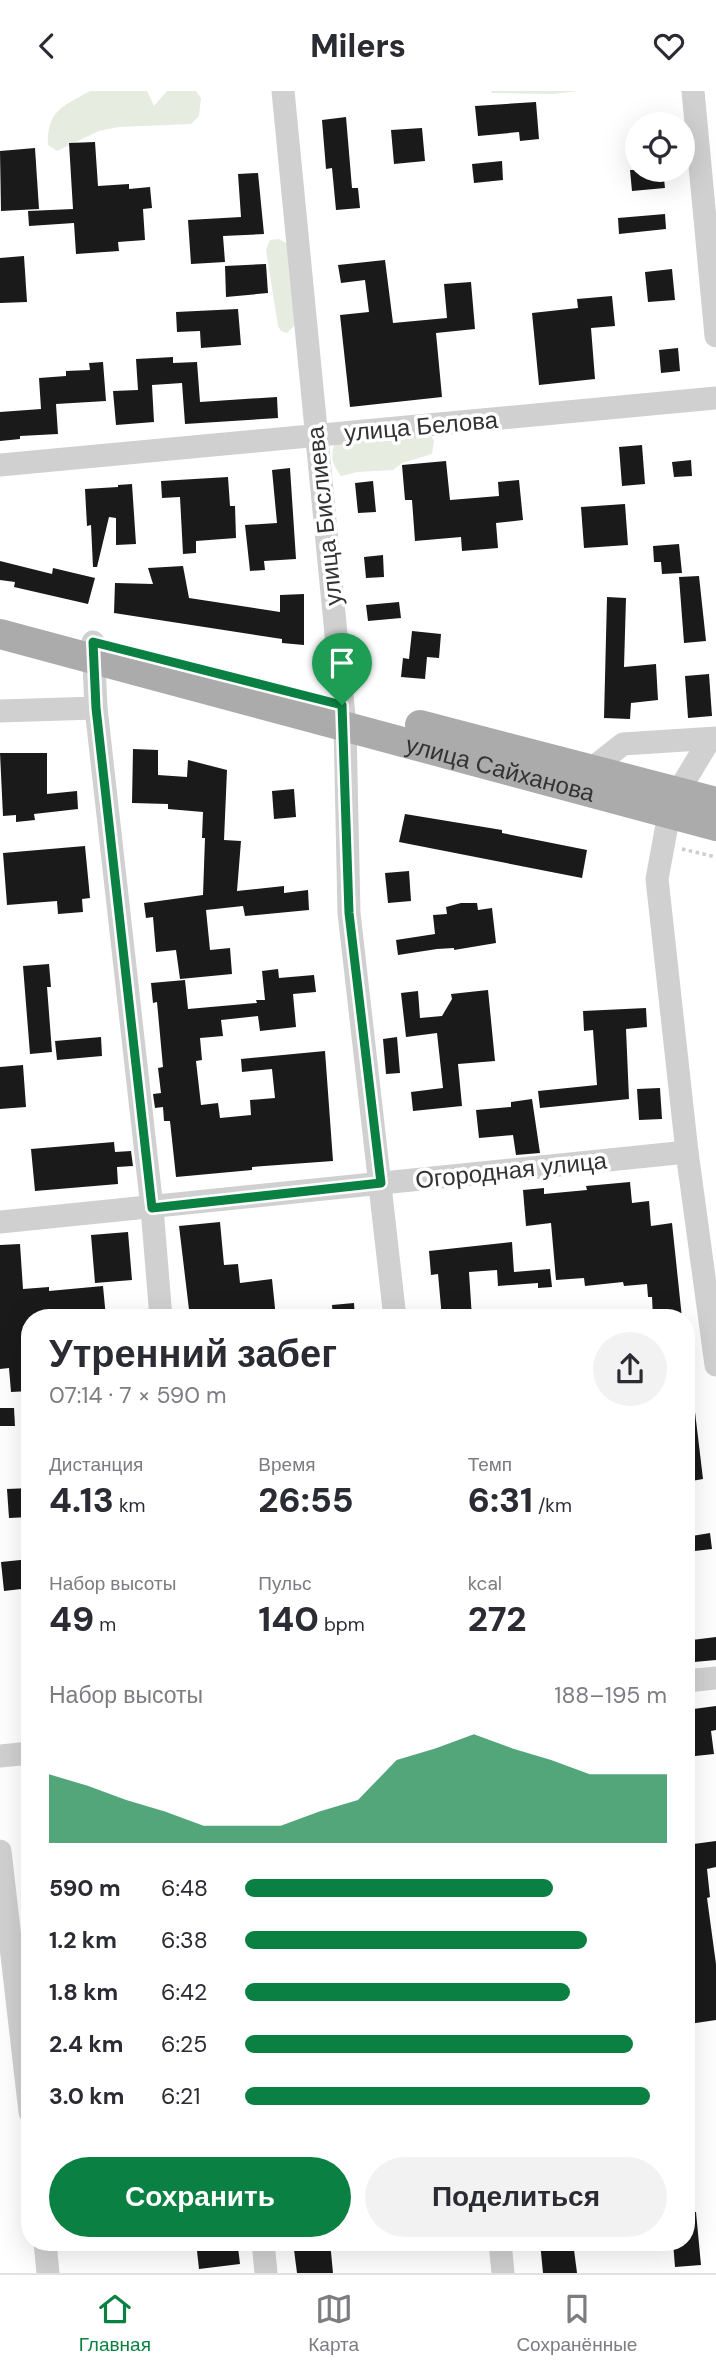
<!DOCTYPE html>
<html lang="ru">
<meta charset="utf-8">
<style>
body{margin:0;font-family:"DM Sans",sans-serif;background:#f2f2f3;color:#2b2b33;height:100vh;display:flex;flex-direction:column;font-size:26px;white-space:nowrap}
*{box-sizing:border-box;margin:0}
p{font-size:23px;color:#7c7c81}
.icon{flex:none;width:38px;height:38px;fill:none;stroke:currentColor;stroke-width:2;stroke-linecap:round;stroke-linejoin:round}
.map{position:relative;flex:1;overflow:hidden}
.side{position:absolute;left:21px;top:1218px;width:674px;height:942px;display:flex;flex-direction:column;background:#fff;border-radius:28px;box-shadow:0 7px 28px #0002}
.side>*{flex:none}
.tools{position:absolute;left:625px;top:21px;display:grid;gap:14px}
.tools a{display:grid;place-items:center;width:70px;height:70px;border-radius:50%;background:#fff;box-shadow:0 7px 28px #0002;font-size:35px}
.pin{position:absolute;display:grid;place-items:center;width:60px;height:60px;color:#fff;margin:-72px -30px;border-radius:50% 50% 50% 0;rotate:-45deg;box-shadow:0 0 7px #0007}
.pin .icon{rotate:45deg}
.round{display:grid;place-items:center;flex:none;width:74px;height:74px;border-radius:37px;background:#f2f2f3}
.head{display:flex;align-items:center;justify-content:space-between;height:119px;padding:0 28px}
h1{font-size:38px;font-weight:800;line-height:52px}
.figures{display:grid;grid-template-columns:repeat(3,1fr);gap:10px;height:119px;padding:7px 28px}
.figures div{display:grid;align-content:center}
.figures b{font-size:35px;font-weight:800}
.figures small{font-size:19px;font-weight:400}
.figures p{font-size:19px}
.chart{height:196px;padding:14px 28px}
.chart p{display:flex;justify-content:space-between}
.chart svg{width:100%;height:126px;margin-top:7px;fill:#0b8043;opacity:.7}
.primary-button{display:flex;gap:14px;margin-top:auto;padding:14px 28px}
.primary-button a{flex:1;height:80px;border-radius:42px;background:#0b8043;color:#fff;font-size:28px;font-weight:800;line-height:80px;text-align:center}
.primary-button a+a{background:#f2f2f3;color:#2b2b33}
ul{padding:0 28px;list-style:none;font-size:23px}
li{display:grid;grid-template-columns:112px 84px 1fr;align-items:center;height:52px}
li i{height:18px;border-radius:9px;background:#0b8043}
header{display:flex;justify-content:space-between;align-items:center;height:91px;padding:0 28px;background:#fff;font-size:32px;font-weight:800}
.tabs{display:flex;justify-content:space-around;align-items:center;height:98px;border-top:2px solid #e1e1e2;background:#fff;font-size:19px;color:#7c7c81}
.tabs a{display:grid;justify-items:center;gap:4px}
.tabs .selected{color:#0b8043}
.map>svg:first-child{display:block}
.green{fill:#e6ecdf}
.building{fill:#1a1a1a}
.lines{fill:none;stroke-linecap:round;stroke-linejoin:round}
.path{stroke:#cdcdcd;stroke-width:3.5;stroke-dasharray:3.5 3.5;stroke-linecap:butt}
.minor{stroke:#d0d0d0;stroke-width:23}
.major{stroke:#ababab;stroke-width:30}
.route-casing{stroke:#fff;stroke-width:14}
.route{stroke:#0b8043;stroke-width:9}
.labels{text-anchor:middle;dominant-baseline:central;stroke-width:7;stroke-linejoin:round;paint-order:stroke}
.street-label{font-size:24px;fill:#333;stroke:#fff}
</style>
<header><svg class="icon" aria-label="back" viewBox="0 0 24 24"><path d="M15 5l-7 7 7 7"/></svg>Milers<svg class="icon" aria-label="heart" viewBox="0 0 24 24"><path d="M12 20l-8-8c-3-5 5-10 8-4 3-6 11-1 8 4z"/></svg></header>
<div class="map">
<svg width="716" height="2182" viewBox="0 0 716 2182">
<rect width="100%" height="100%" fill="#fff"/>
<g class="green">
<path d="M90,0H147L154,15L167,0H196L201,7L199,25L191,33L118,36L99,40L57,60L48,54C47,19 62,16 90,0Z"/>
<path d="M491,0H578L553,3L492,2Z"/>
<path d="M279,148L290,154L297,232L287,242L281,240L278,235L266,159L270,149Z"/>
<path d="M431,345L434,350L432,363L402,372L393,379L357,381L341,385C333,374 330,367 334,354Z"/>
</g>
<g class="building">
<path d="M536,11L539,48L520,50L519,41L478,45L475,15Z"/>
<path d="M346,26L352,97H358L360,117L336,119L332,77L326,78L322,29Z"/>
<path d="M422,37L425,70L394,73L391,39Z"/>
<path d="M95,51L98,95L129,93V98L150,96L152,117L143,118L145,149L118,151L119,160L76,163L74,132L29,135L28,120L73,118L69,52Z"/>
<path d="M35,57L39,118L1,120L0,60Z"/>
<path d="M502,70L503,89L474,92L472,73Z"/>
<path d="M630,79H663L665,97L632,100Z"/>
<path d="M258,82L264,143L223,145L225,171L191,173L188,129L241,126L238,83Z"/>
<path d="M665,123L666,138L619,143L618,127Z"/>
<path d="M24,165L27,211L0,212V167Z"/>
<path d="M385,169L393,232L447,227L444,193L471,191L475,238L436,242L442,306L350,316L340,224L369,221L365,189L341,192L338,174Z"/>
<path d="M266,173L268,202L226,206L225,175Z"/>
<path d="M672,178L675,209L648,211L645,181Z"/>
<path d="M612,205L615,235L591,237L595,288L539,294L532,222L578,217L577,208Z"/>
<path d="M238,218L241,254L201,257L200,240L177,241L176,221Z"/>
<path d="M678,257L680,280L661,282L659,259Z"/>
<path d="M173,266V272L197,271L200,311L277,306L278,327L185,333L182,292L152,294L154,331L116,334L113,300L138,299L136,268Z"/>
<path d="M103,271L106,310L56,313L58,343L20,345V348L0,350V321L41,318L39,287L66,285V280L90,279L89,272Z"/>
<path d="M642,354L645,393L622,395L619,356Z"/>
<path d="M691,369L692,385L674,386L672,371Z"/>
<path d="M446,370L450,409L499,405L498,391L519,389L523,429L496,432L498,457L462,460L461,446L415,450L412,409H405L402,374Z"/>
<path d="M290,377L296,468L264,470L265,479L250,480L245,434L277,432L272,379Z"/>
<path d="M228,386L230,415H235L236,447L196,450V462L183,463L180,406L162,407L161,390Z"/>
<path d="M373,390L376,421L358,422L355,392Z"/>
<path d="M132,393L136,453L116,454V427L109,426L97,476H93L91,434L87,435L85,398L118,396V394Z"/>
<path d="M625,413L628,454L584,457L581,416Z"/>
<path d="M679,453L682,482L662,483L661,471H654L653,455Z"/>
<path d="M383,464L384,486L366,487L364,466Z"/>
<path d="M0,470L52,483L53,477L95,487L88,513L14,496L15,491L0,489Z"/>
<path d="M183,475L189,507L280,521V504L304,503V554L282,552V548L114,522L115,492L153,493L148,477Z"/>
<path d="M699,485L706,550L684,552L679,486Z"/>
<path d="M607,506L626,507L624,576L656,573L658,609L631,612L630,628L604,627Z"/>
<path d="M399,511L401,527L368,530L366,514Z"/>
<path d="M412,540L441,543L439,567L427,566L425,588L401,586L403,567L409,568Z"/>
<path d="M709,583L712,625L688,627L685,585Z"/>
<path d="M133,658L158,659V684L187,686L188,669L227,679L224,749L241,750L237,800L284,795V802L308,799L309,819L245,825L243,815L206,819L210,859L230,857L232,883L180,888L176,859L156,861L153,826L146,827L144,812L203,804L205,747H202L203,721L168,718V713L132,712Z"/>
<path d="M0,662H47V703L77,700L78,718L34,723L35,729L16,731V724L3,725Z"/>
<path d="M294,698L296,726L274,728L272,700Z"/>
<path d="M405,723L502,739V742L587,759L582,787L399,751Z"/>
<path d="M85,755L90,807L82,808L83,821L58,823L57,810L7,814L3,762Z"/>
<path d="M409,780L411,810L388,812L385,782Z"/>
<path d="M461,812H477L478,819L492,817L496,852L454,859V857L437,858L398,864L396,849L435,843L433,824L447,823L446,816Z"/>
<path d="M49,873L51,896H47L52,961L30,963L23,875Z"/>
<path d="M278,878L279,887L314,884L316,901L293,903L296,936L260,940L258,925L221,929L223,945L200,947L202,969L196,970L201,1014L218,1012L220,1027L251,1024L250,1009L275,1007L272,978L242,981L241,968L325,960L333,1070L252,1076V1079L176,1086L170,1030H164L163,1016L155,1017L153,1003L161,1002L158,977L163,976L157,911L153,912L151,892L185,889L188,918L257,912L256,909H265L262,880Z"/>
<path d="M488,899L495,970L458,973L462,1015L413,1020L411,1001L443,997L437,942L406,946L401,902L418,900L420,927L442,925L452,908L451,903Z"/>
<path d="M646,917L647,936L626,938L629,1008L540,1017L538,1000L597,994L593,939L584,940L583,920Z"/>
<path d="M101,946L102,965L57,969L55,950Z"/>
<path d="M397,946L400,982L386,983L383,948Z"/>
<path d="M23,974L26,1016L0,1018V976Z"/>
<path d="M660,997L662,1028L639,1029L637,998Z"/>
<path d="M532,1008L540,1062L516,1064L513,1044L479,1047L476,1019L511,1016V1011Z"/>
<path d="M114,1051L115,1061L131,1060L133,1075L117,1076L118,1093L35,1100L31,1058Z"/>
<path d="M630,1091L632,1112L649,1110L651,1135L672,1132L682,1227H653L652,1206H648L647,1193L624,1195L623,1191L585,1195L584,1187L556,1189L551,1132L526,1135L523,1099L544,1097V1103L587,1099L586,1095Z"/>
<path d="M220,1131L224,1174L238,1173L240,1192L272,1188L276,1227H253L252,1222L225,1225V1227H190L179,1135Z"/>
<path d="M128,1141L132,1189L95,1192L91,1144Z"/>
<path d="M512,1151L514,1181L550,1178L552,1196L538,1197V1192L498,1195L497,1179L469,1181L472,1227H442L438,1183L431,1184L429,1160Z"/>
<path d="M20,1153L23,1198L49,1196V1200L103,1195L106,1227H30V1234H24L28,1278H30V1300L11,1301L9,1277L0,1278V1154Z"/>
<path d="M354,1212L355,1227H333L332,1214Z"/>
<path d="M0,1317H14L15,1335H0Z"/>
<path d="M695,1321L703,1388L686,1391V1322Z"/>
<path d="M30,1397V1426L9,1427L7,1398Z"/>
<path d="M710,1442L712,1458L686,1461V1446Z"/>
<path d="M30,1468V1497L4,1500L1,1471Z"/>
<path d="M716,1546V1569L694,1571L692,1549Z"/>
<path d="M716,1615V1639L711,1640L714,1663L686,1666V1619Z"/>
<path d="M716,1750V1776L707,1778L710,1806L707,1807L716,1873V1929L689,1933L686,1911V1754Z"/>
<path d="M696,2121L701,2174L675,2176L673,2151H686V2122Z"/>
<path d="M293,2151H330L333,2182H297Z"/>
<path d="M540,2151H573L577,2182H543Z"/>
<path d="M238,2156L240,2173L199,2178L197,2160Z"/>
</g>
<g class="lines">
<path class="path" d="M682,758L716,766"/>
<g class="minor">
<path d="M283,0L345,635L349,822L395,1227"/>
<path d="M693,0L716,245"/>
<path d="M0,374L716,307"/>
<path d="M93,551L96,617L152,1117L161,1227"/>
<path d="M0,620L96,617"/>
<path d="M710,648L678,701L669,723L657,788L687,1061L716,1274"/>
<path d="M590,679L623,653L716,647"/>
<path d="M0,1131L687,1061"/>
<path d="M686,1590L716,1587"/>
<path d="M0,1665L30,1662"/>
<path d="M0,1760L30,2021"/>
<path d="M45,2151L48,2182"/>
<path d="M263,2151L266,2182"/>
<path d="M500,2151L503,2182"/>
</g>
<g class="major">
<path id="s1" d="M0,543L716,735"/>
<path d="M420,634L716,711"/>
</g>
</g>
<g class="lines">
<defs>
<path id="route" d="M93,551L342,614L349,822L381,1092L152,1117L96,617Z"/>
</defs>
<use href="#route" class="route-casing"/>
<use href="#route" class="route"/>
</g>
<g class="labels">
<g class="street-label">
<text transform="translate(421 335) rotate(-5)">улица Белова</text>
<text transform="translate(324 425) rotate(-96)">улица Бислиева</text>
<text stroke="none"><textPath href="#s1" startOffset="518">улица Сайханова</textPath></text>
<text transform="translate(511 1079) rotate(-6)">Огородная улица</text>
</g>
</g>
</svg>
<div class="tools">
<a><svg class="icon" aria-label="locate" viewBox="0 0 24 24"><circle cx="12" cy="12" r="6"/><path d="M12 2v4M12 18v4M2 12h4M18 12h4"/></svg></a>
</div>
<div class="pin" style="left:342px;top:614px;background:#1e9e55"><svg class="icon" aria-label="arrive" viewBox="0 0 24 24"><path d="M6 21V4h12l-3 4 3 4H6"/></svg></div>
<section class="side">
<div class="head"><div><h1>Утренний забег</h1><p>07:14 · 7 × 590 m</p></div><a class="round"><svg class="icon" aria-label="share" viewBox="0 0 24 24"><path d="M12 15V3M7 8l5-5 5 5M5 13v7h14v-7"/></svg></a></div>
<div class="figures">
<div><p>Дистанция</p><b>4.13<small> km</small></b></div>
<div><p>Время</p><b>26:55</b></div>
<div><p>Темп</p><b>6:31<small> /km</small></b></div>
</div>
<div class="figures">
<div><p>Набор высоты</p><b>49<small> m</small></b></div>
<div><p>Пульс</p><b>140<small> bpm</small></b></div>
<div><p>kcal</p><b>272</b></div>
</div>
<div class="chart"><p><span>Набор высоты</span>188–195 m</p>
<svg viewBox="0 0 160 44" preserveAspectRatio="none"><path d="M0 44V20L10 24L20 29L30 33L40 38L50 38L60 38L70 33L80 29L90 15L100 11L110 6L120 11L130 15L140 20L150 20L160 20V44z"/></svg>
</div>
<ul>
<li><b>590 m</b>6:48<i style="width:73%"></i></li>
<li><b>1.2 km</b>6:38<i style="width:81%"></i></li>
<li><b>1.8 km</b>6:42<i style="width:77%"></i></li>
<li><b>2.4 km</b>6:25<i style="width:92%"></i></li>
<li><b>3.0 km</b>6:21<i style="width:96%"></i></li>
</ul>
<div class="primary-button"><a>Сохранить</a><a>Поделиться</a></div>
</section>
</div>
<nav class="tabs">
<a class="selected"><svg class="icon" aria-label="home" viewBox="0 0 24 24"><path d="M3 11l9-7 9 7M6 9v11h12V9"/></svg>Главная</a>
<a><svg class="icon" aria-label="map" viewBox="0 0 24 24"><path d="M3 6l6-2 6 2 6-2v14l-6 2-6-2-6 2zM9 4v14M15 6v14"/></svg>Карта</a>
<a><svg class="icon" aria-label="saved" viewBox="0 0 24 24"><path d="M7 4h10v16l-5-4-5 4z"/></svg>Сохранённые</a>
</nav>
